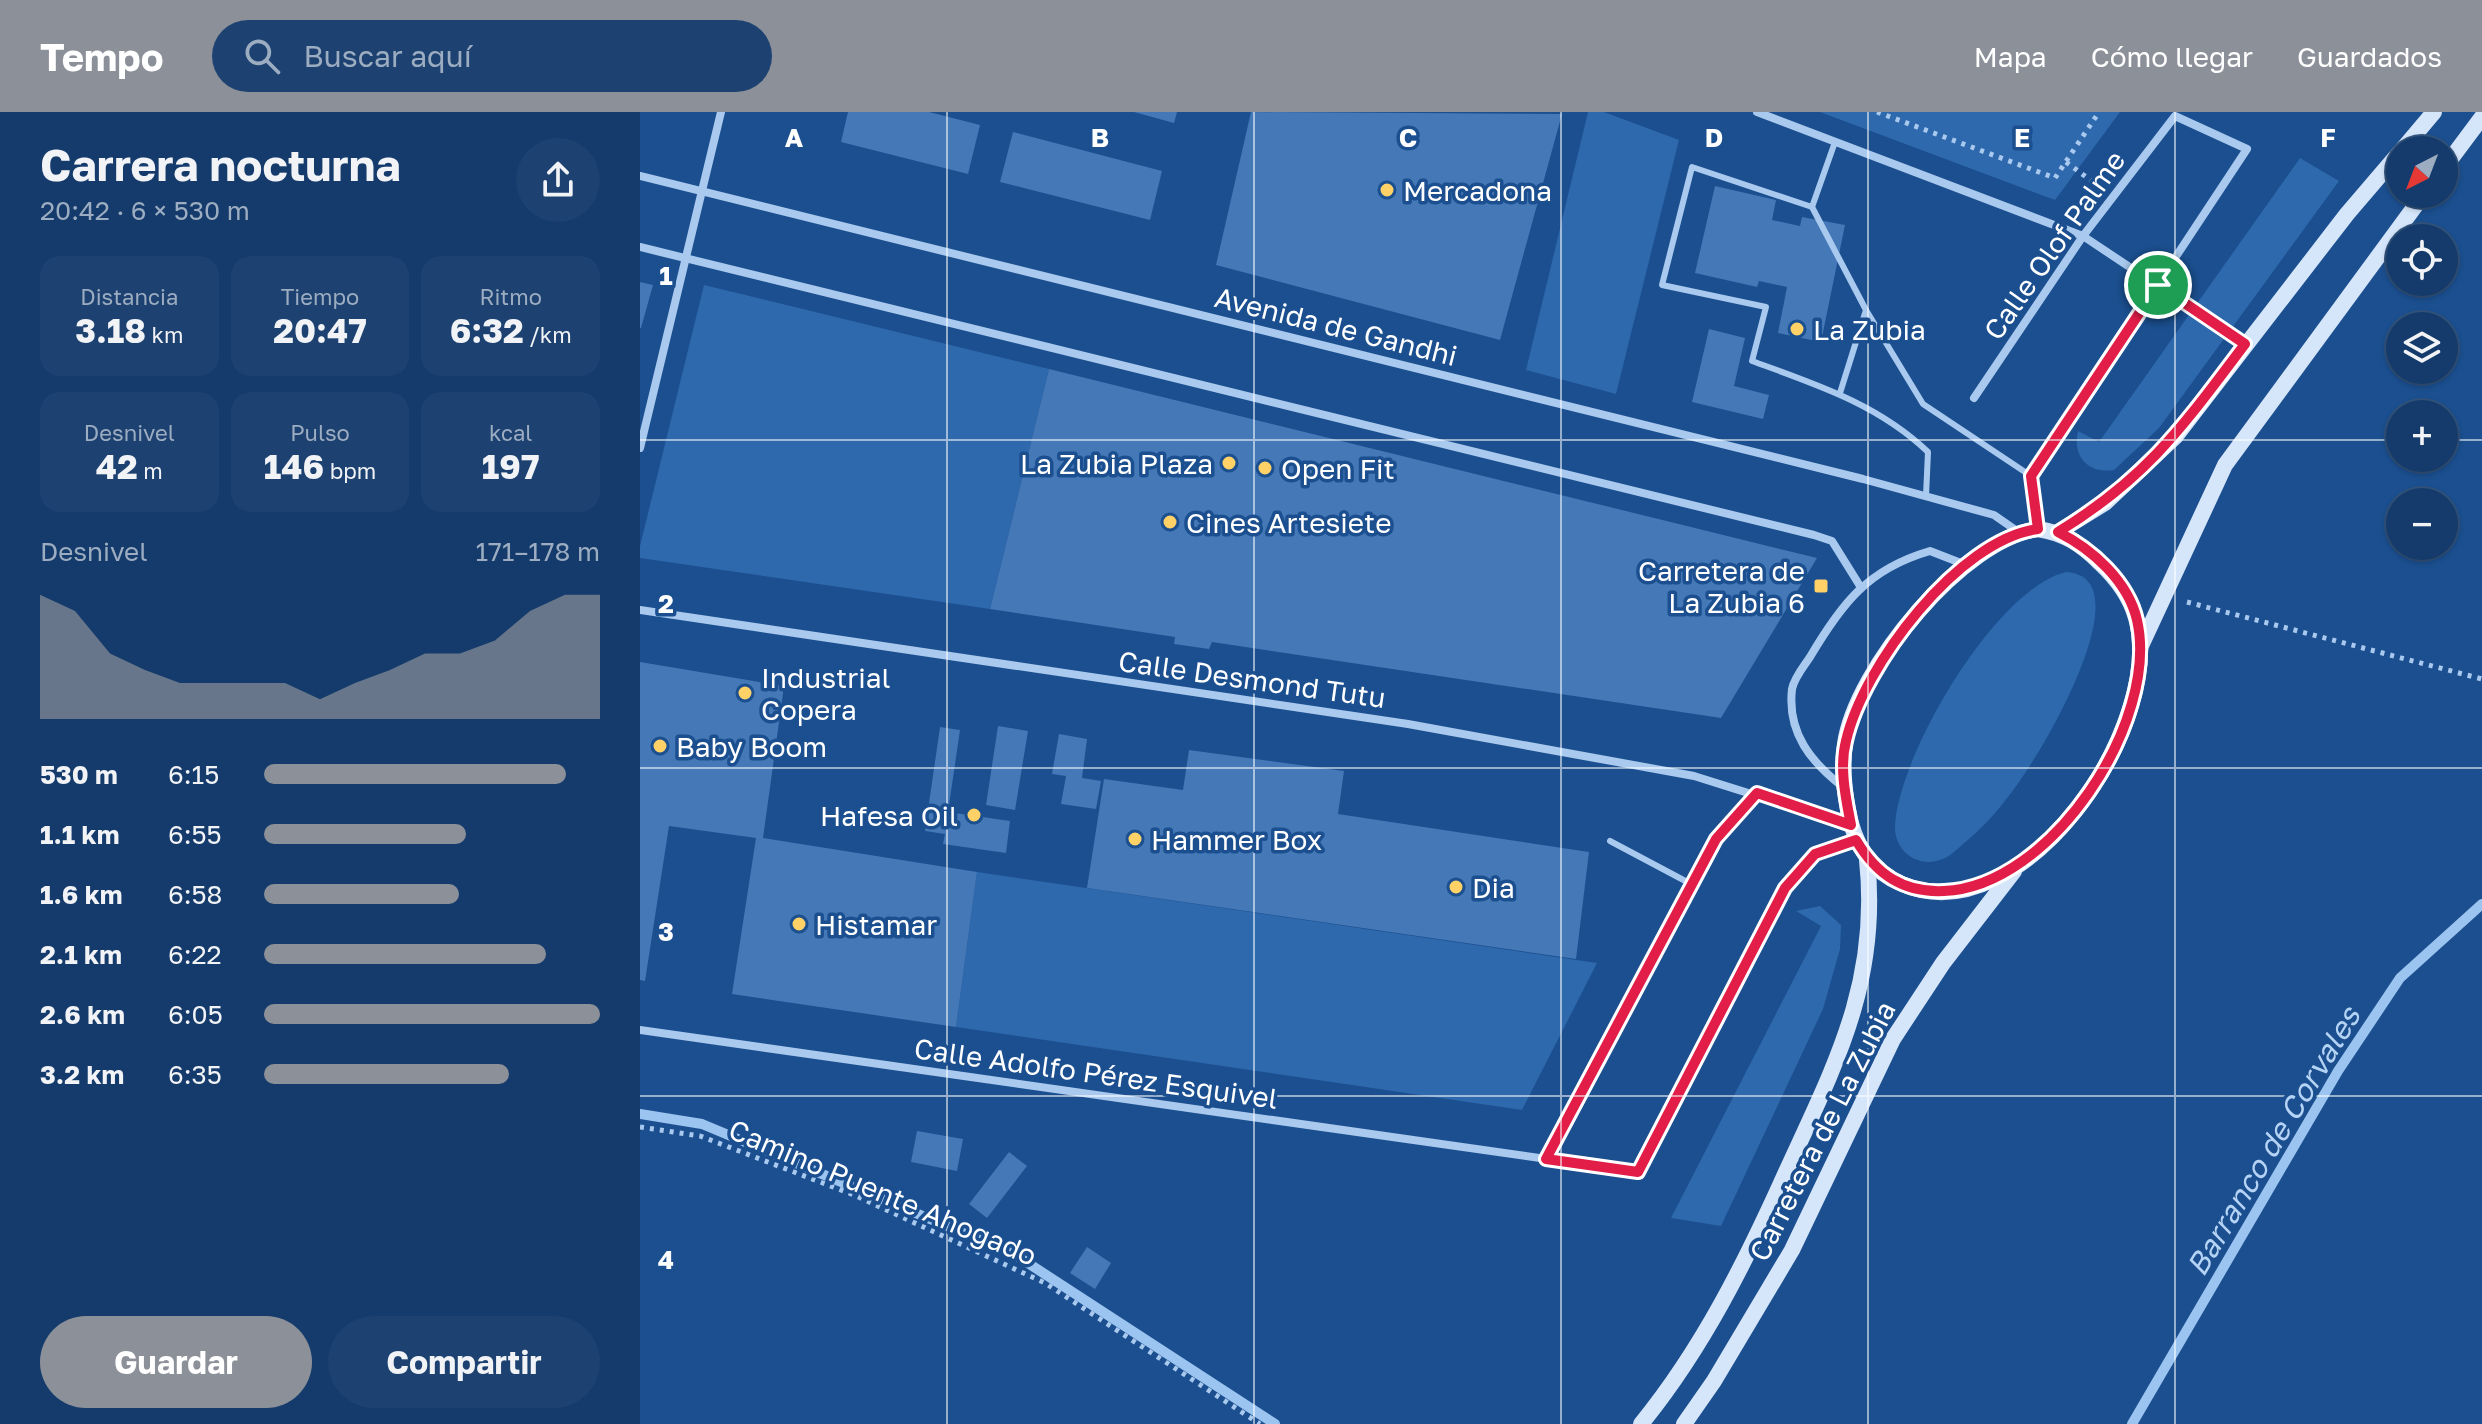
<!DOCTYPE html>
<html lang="es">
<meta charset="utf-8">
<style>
body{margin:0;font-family:"Golos Text",sans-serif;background:#1d4271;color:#f1f3f6;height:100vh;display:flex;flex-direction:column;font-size:30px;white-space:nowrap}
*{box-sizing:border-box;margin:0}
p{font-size:26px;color:#9dadc1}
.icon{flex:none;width:44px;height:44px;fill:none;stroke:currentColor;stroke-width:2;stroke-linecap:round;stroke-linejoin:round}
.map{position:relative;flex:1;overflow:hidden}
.drawer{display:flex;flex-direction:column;background:#143b6b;width:640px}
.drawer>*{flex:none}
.needle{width:52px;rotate:222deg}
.tools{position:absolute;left:1746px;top:24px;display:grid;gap:16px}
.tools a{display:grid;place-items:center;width:72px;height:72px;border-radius:50%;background:#143b6b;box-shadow:0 2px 6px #0004,0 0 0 2px #33557e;font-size:40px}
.pin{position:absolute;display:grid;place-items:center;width:68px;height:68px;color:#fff;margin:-34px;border:4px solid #fff;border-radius:50%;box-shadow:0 2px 8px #0007}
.round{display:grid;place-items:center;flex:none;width:84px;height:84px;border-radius:42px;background:#1d4271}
.overview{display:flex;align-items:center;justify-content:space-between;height:136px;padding:0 40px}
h1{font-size:44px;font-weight:700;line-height:60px}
.figures{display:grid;grid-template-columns:repeat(3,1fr);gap:12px;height:136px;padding:8px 40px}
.figures div{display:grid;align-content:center;border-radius:20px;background:#1d4271;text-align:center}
.figures b{font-size:34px;font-weight:700}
.figures small{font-size:22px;font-weight:400}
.figures p{font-size:22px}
.chart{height:224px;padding:16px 40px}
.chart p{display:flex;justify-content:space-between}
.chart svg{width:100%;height:144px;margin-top:8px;fill:#8c9099;opacity:.7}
.cta{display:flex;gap:16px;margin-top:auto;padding:16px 40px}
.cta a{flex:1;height:92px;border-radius:48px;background:#8c9099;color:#fff;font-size:32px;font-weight:700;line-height:92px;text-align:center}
.cta a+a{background:#1d4271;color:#f1f3f6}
ul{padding:0 40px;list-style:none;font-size:26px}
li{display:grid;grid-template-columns:128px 96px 1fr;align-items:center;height:60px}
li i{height:20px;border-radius:10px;background:#8c9099}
header{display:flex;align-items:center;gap:48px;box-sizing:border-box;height:112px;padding:0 40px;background:#8c9099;color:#fff}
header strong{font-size:38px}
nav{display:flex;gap:44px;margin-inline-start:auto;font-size:28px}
.search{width:560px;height:72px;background:#1d4271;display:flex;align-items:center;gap:20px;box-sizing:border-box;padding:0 28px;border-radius:44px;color:#9dadc1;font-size:30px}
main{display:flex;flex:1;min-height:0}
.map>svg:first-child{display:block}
.green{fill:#2e69ad}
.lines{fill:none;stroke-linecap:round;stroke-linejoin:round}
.stream{stroke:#9cc4f0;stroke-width:10}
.building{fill:#4478b7}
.path{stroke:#a9c9ee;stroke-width:5;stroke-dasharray:4 6;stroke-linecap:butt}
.lane{stroke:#a9c9ee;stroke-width:6}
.street{stroke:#a9c9ee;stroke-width:8}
.secondary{stroke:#d6e6fa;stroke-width:16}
.route-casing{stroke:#fff;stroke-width:16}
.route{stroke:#e11d48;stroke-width:10}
.grid{fill:none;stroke:#fff;stroke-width:2;stroke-opacity:0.55}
.poi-dot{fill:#ffd166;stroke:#1b4f8f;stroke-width:3}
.labels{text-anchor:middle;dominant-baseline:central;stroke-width:7;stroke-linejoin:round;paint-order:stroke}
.poi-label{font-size:28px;fill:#fff;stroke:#1b4f8f;text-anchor:start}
.street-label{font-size:28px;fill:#fff;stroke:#1b4f8f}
.water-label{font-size:30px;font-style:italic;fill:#b5d3f5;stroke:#1b4f8f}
.grid-label{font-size:26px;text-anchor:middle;font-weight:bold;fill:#fff;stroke:#1b4f8f;stroke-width:7;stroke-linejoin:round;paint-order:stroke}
</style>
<header>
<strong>Tempo</strong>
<div class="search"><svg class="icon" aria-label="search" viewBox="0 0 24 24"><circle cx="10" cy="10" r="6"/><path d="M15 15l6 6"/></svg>Buscar aquí</div>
<nav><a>Mapa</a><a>Cómo llegar</a><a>Guardados</a></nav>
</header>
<main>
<section class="drawer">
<div class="overview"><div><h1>Carrera nocturna</h1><p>20:42 · 6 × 530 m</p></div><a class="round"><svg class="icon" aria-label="share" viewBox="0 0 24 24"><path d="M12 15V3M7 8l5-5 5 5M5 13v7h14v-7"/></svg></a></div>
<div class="figures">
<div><p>Distancia</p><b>3.18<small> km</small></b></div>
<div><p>Tiempo</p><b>20:47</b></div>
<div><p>Ritmo</p><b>6:32<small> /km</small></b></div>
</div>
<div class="figures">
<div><p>Desnivel</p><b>42<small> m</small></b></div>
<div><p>Pulso</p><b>146<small> bpm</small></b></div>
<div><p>kcal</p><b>197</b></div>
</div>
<div class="chart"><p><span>Desnivel</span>171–178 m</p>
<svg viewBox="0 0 160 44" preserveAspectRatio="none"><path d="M0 44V6L10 11L20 24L30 29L40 33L50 33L60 33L70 33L80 38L90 33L100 29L110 24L120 24L130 20L140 11L150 6L160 6V44z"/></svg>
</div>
<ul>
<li><b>530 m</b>6:15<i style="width:90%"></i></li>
<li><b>1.1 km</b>6:55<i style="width:60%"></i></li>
<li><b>1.6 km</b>6:58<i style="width:58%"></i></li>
<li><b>2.1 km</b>6:22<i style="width:84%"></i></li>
<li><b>2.6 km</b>6:05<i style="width:100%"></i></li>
<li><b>3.2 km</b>6:35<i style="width:73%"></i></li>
</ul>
<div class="cta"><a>Guardar</a><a>Compartir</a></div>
</section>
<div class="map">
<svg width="1842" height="1312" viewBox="0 0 1842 1312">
<rect width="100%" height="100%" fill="#1b4f8f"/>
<g class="green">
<path d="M948,0H964L1039,28L976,282L886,258Z"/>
<path d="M1180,0H1480L1415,88Z"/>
<path d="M1660,46L1699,69L1519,316L1474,358C1448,362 1432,344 1438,319L1459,330Z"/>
<path d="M64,173L409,257L350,497L0,446V434Z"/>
<path d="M1426,460C1500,464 1414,617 1394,647C1377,675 1354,706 1329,727C1320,734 1311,745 1300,748C1276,756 1254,738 1255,714C1258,644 1355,477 1426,460Z"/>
<path d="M337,760L957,851L882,998L316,915Z"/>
<path d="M1180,794L1201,813L1200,837L1183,897L1081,1114L1031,1106L1181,814L1156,799Z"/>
</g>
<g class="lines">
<g class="stream">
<path d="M0,1002L62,1012L374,1142L635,1312"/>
<path d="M1492,1312L1698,959L1760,866L1842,792"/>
</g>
</g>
<g class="building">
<path d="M208,0H289L340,13L328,62L201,30Z"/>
<path d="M494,0H537L534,11Z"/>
<path d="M611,0L922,2L860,228L576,153Z"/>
<path d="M373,20L522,59L510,108L360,70Z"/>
<path d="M1075,74L1136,88L1132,108L1160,114L1162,105L1205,113L1181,230L1138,221L1147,175L1119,169L1117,175L1055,161Z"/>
<path d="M0,170L13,173L1,216H0Z"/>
<path d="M1069,217L1105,226L1094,274L1129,283L1123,307L1052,290Z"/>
<path d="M409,257L1177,446L1081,606L572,530L569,537L534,532L535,525L350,497Z"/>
<path d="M0,550L144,574L123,726L337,760L316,915L92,882L116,726L29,714L5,869L0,868Z"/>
<path d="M358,614L388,619L375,698L346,693Z"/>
<path d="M300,615L320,618L308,700L370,709L366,741L303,732L305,722L285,719Z"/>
<path d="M419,622L447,627L442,666L461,669L456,697L421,692L426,664L412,662Z"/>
<path d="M549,638L704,659L698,702L949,740L936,847L447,776L464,667L543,678Z"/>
<path d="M277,1019L323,1027L317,1059L271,1050Z"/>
<path d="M369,1040L387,1054L347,1106L329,1092Z"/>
<path d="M447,1135L471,1151L455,1177L430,1161Z"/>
</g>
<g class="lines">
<g class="path">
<path d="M1237,0L1415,66L1459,0"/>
<path d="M1426,50L1457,73"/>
<path d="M1547,490L1842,567"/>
<path d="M0,1015L60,1024L214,1083L405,1171L620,1312"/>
</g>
<g class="lane">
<path d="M1172,95L1195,30"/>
<path d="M1226,198L1283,292L1391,364"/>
<path d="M1200,281L1226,198L1172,95L1052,55L1022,173L1126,195L1112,249C1175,272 1238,292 1288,340L1286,384"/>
<path d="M970,729L1051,772"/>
</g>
<g class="street">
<path d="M1117,0L1443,124L1605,232"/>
<path d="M0,64L1223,367L1354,403L1377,419"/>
<path d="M0,135L1174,423L1192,429L1220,474"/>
<path d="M1334,286L1443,124L1535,4L1607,37L1391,364L1398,417"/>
<path d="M0,336L81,0"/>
<path d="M0,498L768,612L1054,664L1210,713"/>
<path d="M1203,675C1171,650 1147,621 1152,577C1154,566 1164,554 1170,545C1202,491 1228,457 1290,439L1326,453"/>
<path d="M0,918L998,1060L1145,776L1175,742L1216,728"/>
<path d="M906,1047L1076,727L1117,681"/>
</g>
<g class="secondary">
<path d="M1762,38L1794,0"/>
<path d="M1804,56L1842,5"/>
<path d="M1398,417C1424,421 1441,432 1460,451C1476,466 1490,484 1496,506C1526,612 1383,824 1262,772C1229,758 1214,732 1208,698C1204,677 1202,654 1205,632C1215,558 1324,426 1398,417Z"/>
<path d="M1418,420L1465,391L1535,325L1707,102L1760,40"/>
<path d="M1500,536L1585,353L1784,82"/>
<path d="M1001,1312C1063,1236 1106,1149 1146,1060C1195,953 1240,870 1227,748"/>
<path d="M1044,1312L1074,1269L1152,1138L1253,927L1303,851L1374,759"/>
</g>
</g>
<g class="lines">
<defs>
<path id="route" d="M1518,173L1605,232C1543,314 1508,365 1418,420C1452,437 1488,469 1497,508C1520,609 1411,775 1304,779C1263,781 1236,762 1216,728L1175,742L1145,776L998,1060L906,1047L1076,727L1117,681L1211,713C1206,687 1199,656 1206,629C1223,554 1319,427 1398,417L1391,364Z"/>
</defs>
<use href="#route" class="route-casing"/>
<use href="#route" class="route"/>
</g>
<path class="grid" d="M307,0V1312M614,0V1312M921,0V1312M1228,0V1312M1535,0V1312M0,328H1760M1804,328H1842M0,656H1842M0,984H1842"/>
<g class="poi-dot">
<circle cx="747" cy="78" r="8"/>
<circle cx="1157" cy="217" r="8"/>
<circle cx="589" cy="351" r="8"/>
<circle cx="625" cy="356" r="8"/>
<circle cx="530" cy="410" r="8"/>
<rect x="1173" y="466" width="16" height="16" rx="4"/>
<circle cx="105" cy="581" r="8"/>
<circle cx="20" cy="634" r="8"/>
<circle cx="334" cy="703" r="8"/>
<circle cx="495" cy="727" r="8"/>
<circle cx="816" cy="775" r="8"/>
<circle cx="159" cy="812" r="8"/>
</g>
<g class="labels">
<g class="poi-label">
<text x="763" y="78">Mercadona</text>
<text x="1173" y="217">La Zubia</text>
<text x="573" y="351" text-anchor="end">La Zubia Plaza</text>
<text x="641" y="356">Open Fit</text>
<text x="546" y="410">Cines Artesiete</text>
<text x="1165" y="458" text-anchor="end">Carretera de<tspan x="1165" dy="32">La Zubia 6</tspan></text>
<text x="121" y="565">Industrial<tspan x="121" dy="32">Copera</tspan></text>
<text x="36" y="634">Baby Boom</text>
<text x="318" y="703" text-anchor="end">Hafesa Oil</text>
<text x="511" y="727">Hammer Box</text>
<text x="832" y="775">Dia</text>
<text x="175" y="812">Histamar</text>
</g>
<g class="street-label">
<text transform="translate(1414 133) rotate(-55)">Calle Olof Palme</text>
<text transform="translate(696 214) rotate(14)">Avenida de Gandhi</text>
<text transform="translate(612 567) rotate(8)">Calle Desmond Tutu</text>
<text transform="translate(456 961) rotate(8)">Calle Adolfo Pérez Esquivel</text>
<text transform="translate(1182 1019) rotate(-63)">Carretera de La Zubia</text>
<text transform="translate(243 1080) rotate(23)">Camino Puente Ahogado</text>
</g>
<g class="water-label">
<text transform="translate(1633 1029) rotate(-59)">Barranco de Corvales</text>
</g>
</g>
<g class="grid-label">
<text x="154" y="35">A</text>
<text x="460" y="35">B</text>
<text x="768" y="35">C</text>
<text x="1074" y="35">D</text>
<text x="1382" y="35">E</text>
<text x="1688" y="35">F</text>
<text x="26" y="173">1</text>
<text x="26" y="501">2</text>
<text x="26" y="829">3</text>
<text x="26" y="1157">4</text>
</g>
</svg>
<div class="tools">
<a><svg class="needle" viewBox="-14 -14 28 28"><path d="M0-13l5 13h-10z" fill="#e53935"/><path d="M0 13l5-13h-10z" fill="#9dadc1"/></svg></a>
<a><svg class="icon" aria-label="locate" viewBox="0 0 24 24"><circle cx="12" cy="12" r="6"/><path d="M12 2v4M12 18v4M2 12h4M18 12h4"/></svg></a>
<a><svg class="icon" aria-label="layers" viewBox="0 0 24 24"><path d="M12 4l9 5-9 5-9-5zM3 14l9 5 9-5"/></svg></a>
<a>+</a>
<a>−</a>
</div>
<div class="pin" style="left:1518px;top:173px;background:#1e9e55"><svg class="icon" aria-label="arrive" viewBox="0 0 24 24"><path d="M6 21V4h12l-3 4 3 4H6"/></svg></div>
</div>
</main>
